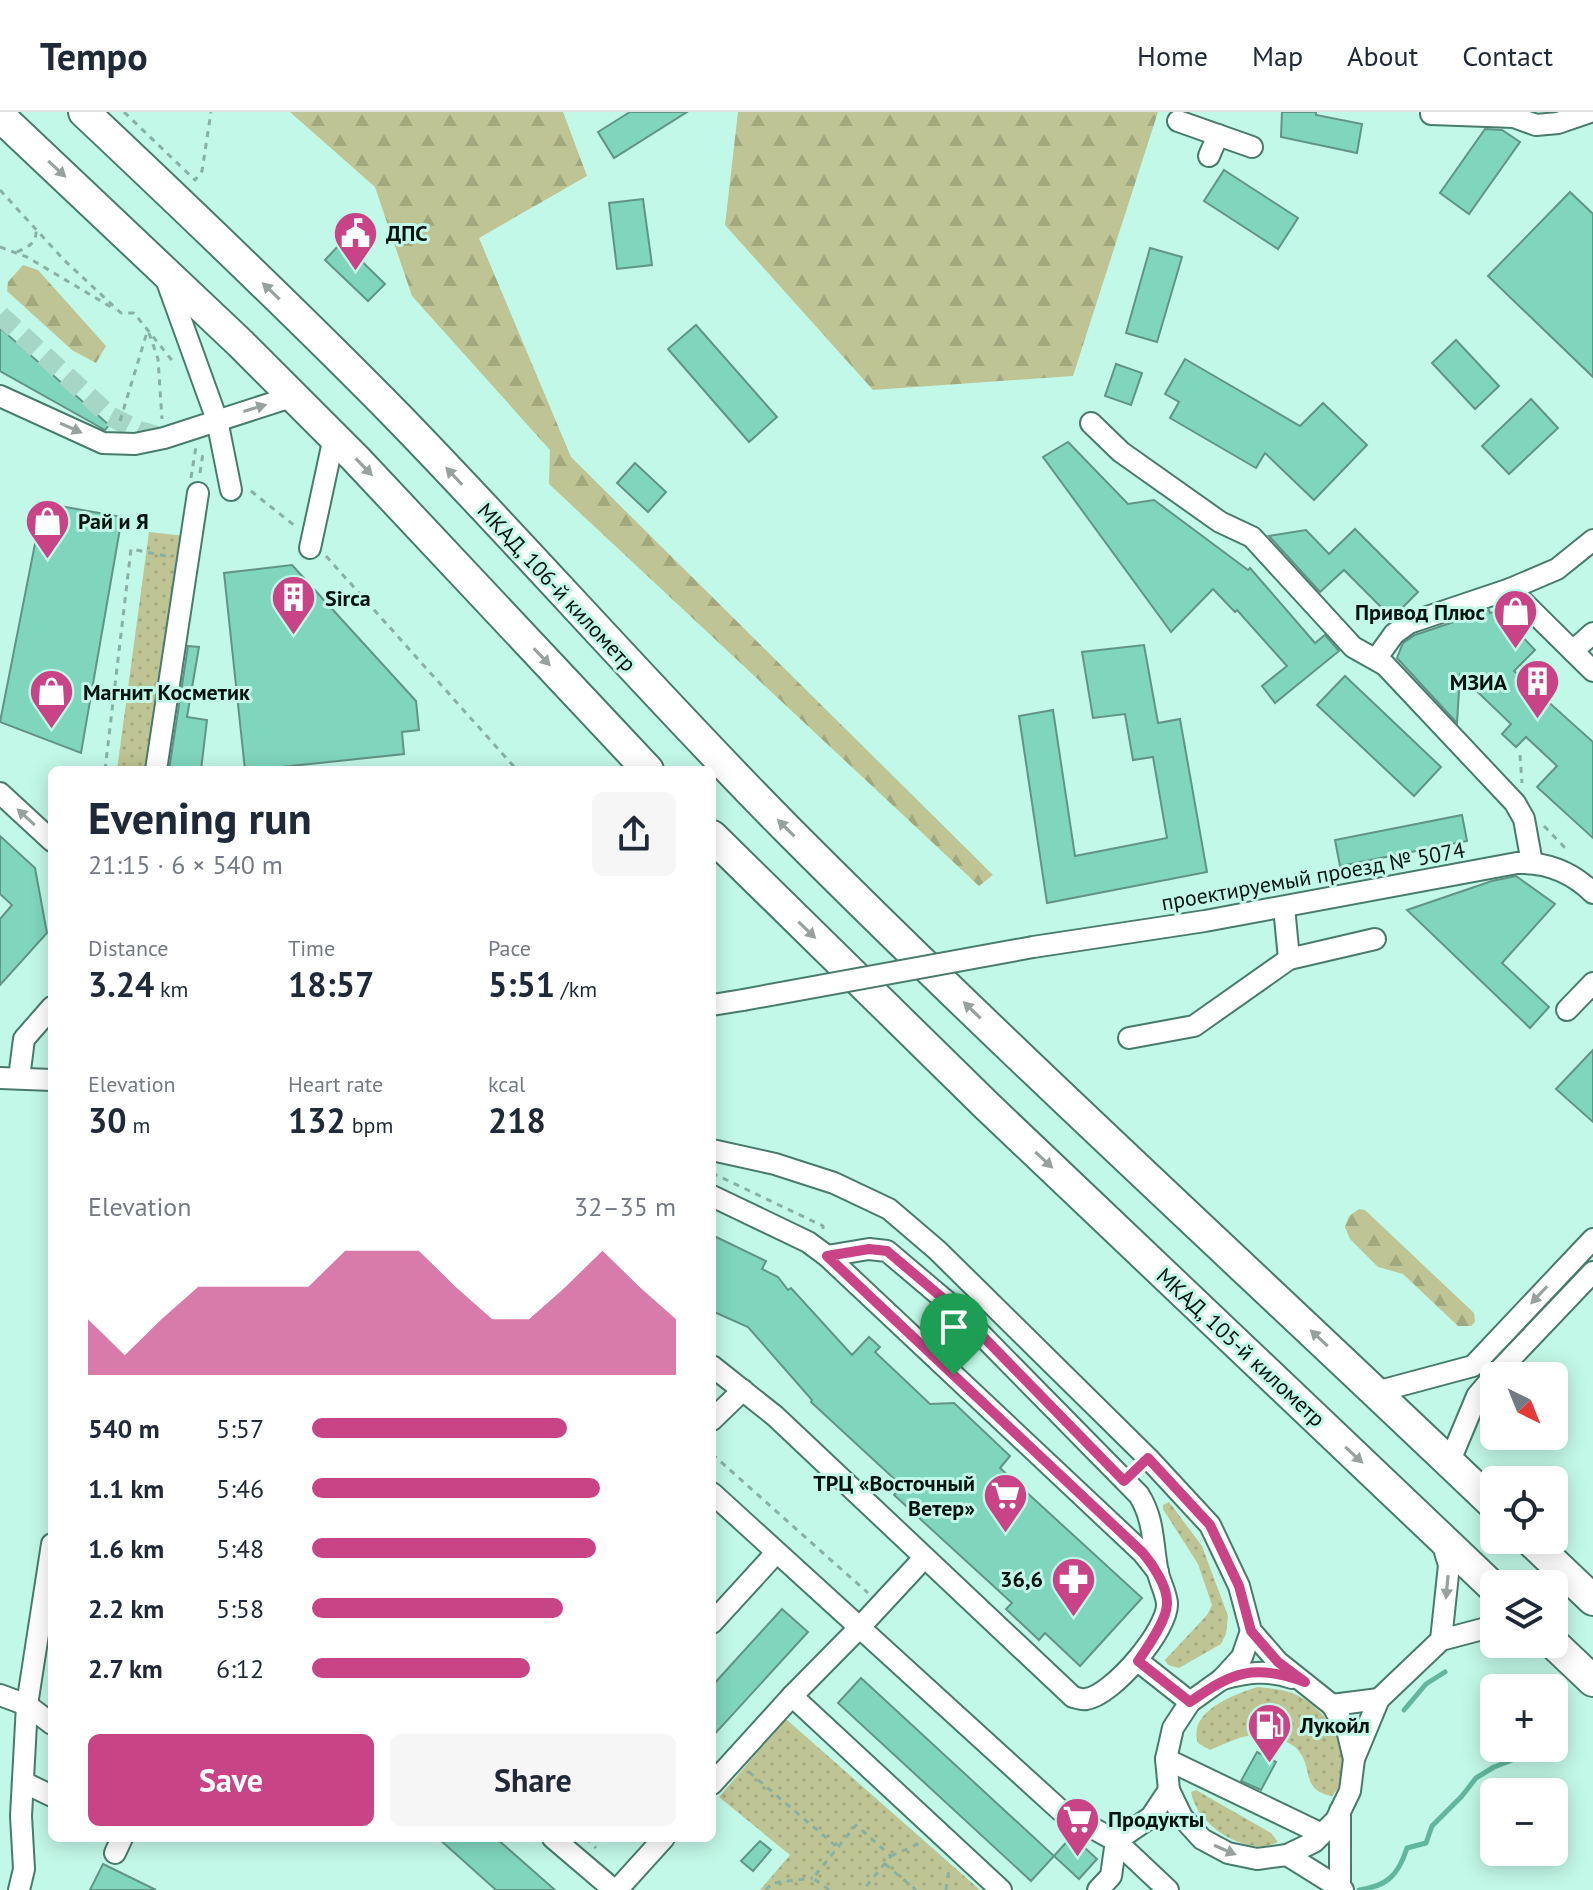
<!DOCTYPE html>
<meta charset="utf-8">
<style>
body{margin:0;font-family:"PT Sans",sans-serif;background:#f6f6f7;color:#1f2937;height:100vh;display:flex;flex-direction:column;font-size:30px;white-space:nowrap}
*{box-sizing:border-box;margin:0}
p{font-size:26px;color:#747a83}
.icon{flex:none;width:44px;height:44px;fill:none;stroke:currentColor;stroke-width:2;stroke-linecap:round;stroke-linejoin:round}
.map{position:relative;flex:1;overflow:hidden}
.drawer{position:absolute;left:48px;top:654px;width:668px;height:1076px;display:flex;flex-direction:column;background:#fff;border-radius:12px;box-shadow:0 4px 20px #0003}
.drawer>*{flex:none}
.needle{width:52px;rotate:137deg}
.fabs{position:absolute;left:1480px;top:1250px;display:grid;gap:16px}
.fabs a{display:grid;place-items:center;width:88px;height:88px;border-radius:12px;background:#fff;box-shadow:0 4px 20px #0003;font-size:40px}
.pin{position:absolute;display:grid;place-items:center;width:68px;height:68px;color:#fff;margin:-82px -34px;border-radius:50% 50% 50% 0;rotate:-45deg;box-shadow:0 0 8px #0007}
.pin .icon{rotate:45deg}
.round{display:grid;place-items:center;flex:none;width:84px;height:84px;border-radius:12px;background:#f6f6f7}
.overview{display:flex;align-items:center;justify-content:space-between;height:136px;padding:0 40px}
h1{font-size:44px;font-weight:700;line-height:60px}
.figures{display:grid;grid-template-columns:repeat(3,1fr);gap:12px;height:136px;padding:8px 40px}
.figures div{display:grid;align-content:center}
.figures b{font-size:34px;font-weight:700}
.figures small{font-size:22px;font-weight:400}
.figures p{font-size:22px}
.chart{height:224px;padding:16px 40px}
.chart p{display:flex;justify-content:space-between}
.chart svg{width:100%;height:144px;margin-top:8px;fill:#c84487;opacity:.7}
.cta{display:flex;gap:16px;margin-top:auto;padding:16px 40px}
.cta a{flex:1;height:92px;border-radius:12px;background:#c84487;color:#fff;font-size:32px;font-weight:700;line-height:92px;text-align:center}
.cta a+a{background:#f6f6f7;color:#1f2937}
ul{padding:0 40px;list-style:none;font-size:26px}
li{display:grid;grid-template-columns:128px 96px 1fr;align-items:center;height:60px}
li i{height:20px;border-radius:10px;background:#c84487}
header{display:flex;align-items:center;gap:48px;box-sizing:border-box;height:112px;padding:0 40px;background:#fff;border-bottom:2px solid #e0e1e3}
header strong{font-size:38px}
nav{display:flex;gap:44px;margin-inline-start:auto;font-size:28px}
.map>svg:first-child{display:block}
.grass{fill:url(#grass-dots)}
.forest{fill:url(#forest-firs)}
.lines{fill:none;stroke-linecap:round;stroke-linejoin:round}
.stream{stroke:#61b79e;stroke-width:5}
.building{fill:#80d6bd;stroke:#619484;stroke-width:2}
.minor-tunnel{stroke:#a5d6c6;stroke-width:20;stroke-dasharray:20 10;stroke-linecap:butt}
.minor-casing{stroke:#497b6c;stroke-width:24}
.highway-casing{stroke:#497b6c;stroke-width:34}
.path{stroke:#86b1a4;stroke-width:3;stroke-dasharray:6 6;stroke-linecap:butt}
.minor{stroke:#fff;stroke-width:20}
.highway{stroke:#fff;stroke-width:30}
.minor-bridge-casing{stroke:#497b6c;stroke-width:24;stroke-linecap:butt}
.minor-bridge{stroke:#fff;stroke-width:20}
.oneway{fill:#99a19e}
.route-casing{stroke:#fff;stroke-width:16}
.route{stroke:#c84487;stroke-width:10}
.labels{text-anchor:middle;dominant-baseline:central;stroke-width:6;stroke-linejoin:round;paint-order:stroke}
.poi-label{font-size:22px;font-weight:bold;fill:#01130d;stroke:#c2f8e7;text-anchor:start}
.street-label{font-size:22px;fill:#01130d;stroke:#c2f8e7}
</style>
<header>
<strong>Tempo</strong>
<nav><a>Home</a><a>Map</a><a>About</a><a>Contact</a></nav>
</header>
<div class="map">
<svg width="1593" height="1778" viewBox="0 0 1593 1778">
<defs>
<pattern id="grass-dots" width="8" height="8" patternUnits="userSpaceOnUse" patternTransform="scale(2)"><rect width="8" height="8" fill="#bfc494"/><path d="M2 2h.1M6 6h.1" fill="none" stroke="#a2a87e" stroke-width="1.8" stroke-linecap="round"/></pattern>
<pattern id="forest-firs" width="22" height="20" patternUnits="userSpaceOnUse" patternTransform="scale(2)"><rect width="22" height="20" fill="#bfc494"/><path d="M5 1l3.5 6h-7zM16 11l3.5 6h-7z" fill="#a2a87e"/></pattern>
</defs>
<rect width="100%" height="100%" fill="#c2f8e7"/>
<g class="grass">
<path d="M149,420L185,424L151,658H117Z"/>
<path d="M1169,1390L1202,1434L1228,1504L1226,1522L1221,1532L1179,1556L1168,1553L1165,1548L1207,1503L1212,1493L1198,1452L1163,1397V1393Z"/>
<path d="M1258,1575C1268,1576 1280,1577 1289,1580C1320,1589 1356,1636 1343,1669C1341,1674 1335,1680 1332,1684C1300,1678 1314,1657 1298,1638C1294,1633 1287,1630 1282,1628C1252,1617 1238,1626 1210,1638L1198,1631C1187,1600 1234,1582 1258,1575Z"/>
<path d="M786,1607L980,1778H760L790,1743L719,1685Z"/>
<path d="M1196,1678L1271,1721L1278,1730C1247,1746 1196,1713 1191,1680Z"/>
</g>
<g class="forest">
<path d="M290,0H563L587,64L479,126L571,345L993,763L979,774L549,372L550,338L412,184L375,75Z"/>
<path d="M738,0H1158L1073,264L873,278L725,113Z"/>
<path d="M23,153L38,158L106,234L96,251L72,238L7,179L8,170Z"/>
<path d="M1359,1097L1365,1098L1474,1201L1475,1210L1471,1214H1458L1403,1162L1378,1155L1350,1127L1345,1115L1349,1104Z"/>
</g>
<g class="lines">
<g class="stream">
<path d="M1404,1598L1426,1572L1445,1560"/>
<path d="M1359,1778C1387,1774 1398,1764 1407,1736L1426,1731L1432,1714L1462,1684L1476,1666L1494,1655L1520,1645"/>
</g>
</g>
<g class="building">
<path d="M630,0H687L614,46L598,20Z"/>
<path d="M1282,0H1316V3L1362,12L1357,41L1281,25Z"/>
<path d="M1485,17L1502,18L1520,30L1469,102L1440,81Z"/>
<path d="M1224,58L1298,106L1278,137L1204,89Z"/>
<path d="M1570,80L1593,102V265L1488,164Z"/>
<path d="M643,87L652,153L617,157L609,91Z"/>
<path d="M342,130L385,172L368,189L325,148Z"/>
<path d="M1150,136L1182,145L1157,230L1126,221Z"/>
<path d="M696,213L777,305L749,330L668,237Z"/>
<path d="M0,216L109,313L105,318L0,259Z"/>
<path d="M1456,228L1499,274L1475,297L1432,251Z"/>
<path d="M1185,247L1300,314L1323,291L1367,333L1314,388L1265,341L1256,356L1170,306L1179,290L1165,282Z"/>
<path d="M1116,252L1142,261L1131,293L1105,284Z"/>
<path d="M1531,287L1558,316L1509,362L1482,334Z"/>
<path d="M1068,330L1128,392L1154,388L1248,458L1250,456L1315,531L1325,523L1339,539L1275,591L1262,574L1287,554L1237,498L1235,500L1213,477L1171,520L1043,345Z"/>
<path d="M635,351L666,380L648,400L617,371Z"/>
<path d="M43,391L122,405L81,641L0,610Z"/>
<path d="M1355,417L1418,480L1392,506L1344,458L1320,480L1269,424L1306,418L1329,442Z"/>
<path d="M292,453L416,589L419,618L402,620L404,642L282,655V658H245L224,461Z"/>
<path d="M1489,498L1490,501L1498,499L1535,538L1514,559L1593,630V726L1537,675L1557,654L1526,625L1516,635L1502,622L1511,612L1460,563L1457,611L1397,546L1403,531L1415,523Z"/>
<path d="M1144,533L1158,611L1180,607L1207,760L1047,791L1019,604L1053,598L1075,744L1167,726L1153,645L1133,648L1125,602L1093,606L1082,540Z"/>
<path d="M188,534L199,535L187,605L207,608L201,658H169Z"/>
<path d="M1345,564L1441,655L1414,684L1317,593Z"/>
<path d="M1462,703L1467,729L1340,754L1335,728Z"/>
<path d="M0,724L35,756L47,821L0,873V807L12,793L0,782Z"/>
<path d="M1516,764L1555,792L1502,851L1549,895L1530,916L1407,798L1492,769Z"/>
<path d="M1593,938V1010L1556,977Z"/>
<path d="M712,1123L766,1149L762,1157L778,1165L788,1178L791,1176L852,1243L869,1225L880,1235L875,1240L930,1292L954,1291L1010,1344L1000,1356L1142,1486L1080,1554L1045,1521L1039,1528L1006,1497L1012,1491L894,1383L902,1374L811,1290L812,1288L748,1215L712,1199Z"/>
<path d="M782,1497L808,1520L712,1625V1574Z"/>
<path d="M861,1566L1054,1744L1031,1769L838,1591Z"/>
<path d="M1257,1640L1276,1650L1261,1678L1241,1669Z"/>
<path d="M1072,1724L1097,1747L1079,1767L1054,1744Z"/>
<path d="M438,1726H496L555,1778H496Z"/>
<path d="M760,1729L771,1738L753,1759L741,1749Z"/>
<path d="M103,1752L156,1778H90Z"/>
</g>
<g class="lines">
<path class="minor-tunnel" d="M0,203L110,304L139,319L164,326"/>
<defs>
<g id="minor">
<path d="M1431,2L1514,5L1536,13L1558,11L1590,0"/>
<path d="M1178,9L1252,35"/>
<path d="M1209,44L1218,23"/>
<path d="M165,164L217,308L231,378"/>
<path d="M0,284L103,331L135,332L164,326L294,284"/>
<path d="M1091,311L1121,340L1220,410L1252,425L1353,535L1385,553L1515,691L1524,707L1532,751"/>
<path d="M310,436L334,325"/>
<path d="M1510,477L1593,559"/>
<path d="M1573,539L1593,521"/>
<path d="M1376,547L1394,522L1409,511L1510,477L1557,457L1593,428"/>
<path d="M156,658L198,381"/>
<path d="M0,681L52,729"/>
<path d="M1284,795L1289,847L1375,827"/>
<path d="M1033,835L1205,809L1517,751C1547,750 1572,760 1593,781"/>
<path d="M712,893L743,888"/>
<path d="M1567,898L1593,871"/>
<path d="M1129,926L1194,914L1289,847"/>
<path d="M0,966L52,968"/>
<path d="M19,966L24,927L52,895"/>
<path d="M712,1038L775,1052L834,1071L889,1097L937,1138L1148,1346L1210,1413L1239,1474L1251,1519L1278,1550L1332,1593L1347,1618L1354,1647"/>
<path d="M712,1084L808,1130L827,1144L1143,1441L1158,1460"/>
<path d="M712,1254L775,1304L1073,1585C1078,1586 1082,1588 1086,1587C1112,1584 1169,1517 1167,1491C1166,1481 1160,1470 1158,1461C1152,1432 1155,1409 1139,1383L958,1199L887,1139L869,1137L827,1144"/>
<path d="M1494,1264L1593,1160"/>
<path d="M1376,1280L1473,1254L1593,1127"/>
<path d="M712,1308L743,1278"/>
<path d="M1449,1351L1477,1284L1494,1264"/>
<path d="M712,1381L1060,1698L1116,1729L1151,1705L1169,1678"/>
<path d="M924,1446L860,1515L792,1584L1001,1778"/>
<path d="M712,1511L776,1441"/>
<path d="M1251,1519L1242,1545L1222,1567L1190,1590L1173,1616L1166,1647L1169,1678L1182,1705L1202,1727L1228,1741L1257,1747L1287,1743L1314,1730L1336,1708L1350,1679L1354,1647L1379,1587L1441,1528L1494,1514"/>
<path d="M1441,1528L1449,1453L1442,1430"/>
<path d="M1138,1549L1190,1590"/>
<path d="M1222,1567C1246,1561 1267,1557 1292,1566"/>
<path d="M0,1583L27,1593L52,1612"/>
<path d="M1332,1593L1379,1587"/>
<path d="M1166,1647L1322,1722"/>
<path d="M23,1670L52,1684"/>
<path d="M712,1672L792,1584"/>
<path d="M1340,1699V1774"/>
<path d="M553,1726L614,1778"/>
<path d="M115,1741L122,1726"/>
<path d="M1287,1743L1343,1778"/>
<path d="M19,1778L24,1757L21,1704L27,1593L52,1432"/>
<path d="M617,1778L664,1726"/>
<path d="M1098,1778L1111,1764L1116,1729L1168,1778"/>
</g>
<g id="highway">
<path d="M84,0C190,100 296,201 398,305C530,441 655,584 788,718C1018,949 1259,1168 1494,1393"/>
<path d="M0,4L240,231L356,347L648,658"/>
<path d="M712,724L987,994L1494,1476"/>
<path d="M1530,1428L1593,1488"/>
<path d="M1554,1532L1593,1569"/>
</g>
</defs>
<use href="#minor" class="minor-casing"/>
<use href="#highway" class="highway-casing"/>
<g class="path">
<path d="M124,0L195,68L202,59L211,0"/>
<path d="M0,78L64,148L121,201H134L175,252"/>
<path d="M0,135L27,145L116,198"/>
<path d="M17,140C28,135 37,131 36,118"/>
<path d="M149,221L158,247L162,307"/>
<path d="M120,309L148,217"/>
<path d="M200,361L203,341"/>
<path d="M191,366L196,334"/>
<path d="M251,379L295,414"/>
<path d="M326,444L517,658"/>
<path d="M1520,643L1522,671"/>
<path d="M105,658L131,437L171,445"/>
<path d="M1544,714L1569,740"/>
<path d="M712,1061L823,1114V1119"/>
<path d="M712,1342L868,1481"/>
<path d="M749,1660L837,1735"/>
<path d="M586,1726L596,1736"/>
<path d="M891,1744L923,1730"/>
<path d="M885,1752L916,1778"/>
<path d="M766,1778L772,1771L813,1766"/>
<path d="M829,1778L813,1766L856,1713L891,1744L863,1778"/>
<path d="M946,1778L949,1757"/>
</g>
<use href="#minor" class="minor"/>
<use href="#highway" class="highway"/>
<defs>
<path id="minor-bridge" d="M743,888L1033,835"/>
</defs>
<use href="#minor-bridge" class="minor-bridge-casing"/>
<use href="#minor-bridge" class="minor-bridge"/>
</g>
<defs><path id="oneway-solid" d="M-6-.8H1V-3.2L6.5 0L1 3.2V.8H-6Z" transform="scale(2)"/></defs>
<g class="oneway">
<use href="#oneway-solid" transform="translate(57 57) rotate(43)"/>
<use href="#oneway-solid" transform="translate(271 179) rotate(-136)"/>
<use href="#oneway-solid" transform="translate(255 296) rotate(-17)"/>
<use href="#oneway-solid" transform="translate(71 316) rotate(24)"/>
<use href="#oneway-solid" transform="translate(364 355) rotate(46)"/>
<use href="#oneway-solid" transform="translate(454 364) rotate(-133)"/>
<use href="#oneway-solid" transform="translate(542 545) rotate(47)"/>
<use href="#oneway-solid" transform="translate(26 705) rotate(-137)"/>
<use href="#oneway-solid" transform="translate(786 716) rotate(-135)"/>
<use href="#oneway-solid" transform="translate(807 818) rotate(44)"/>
<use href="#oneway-solid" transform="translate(972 898) rotate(-136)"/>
<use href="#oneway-solid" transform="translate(1044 1048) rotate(43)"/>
<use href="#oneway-solid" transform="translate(1539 1183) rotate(133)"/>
<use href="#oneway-solid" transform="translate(1319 1226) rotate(-137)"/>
<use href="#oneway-solid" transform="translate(1354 1343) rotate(43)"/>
<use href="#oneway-solid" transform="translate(1447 1475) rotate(95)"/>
<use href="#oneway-solid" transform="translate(1225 1738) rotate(23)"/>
</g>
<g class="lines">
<defs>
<path id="route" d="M869,1137L887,1139L958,1199L1124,1369L1148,1346L1210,1413L1239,1474L1251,1519L1278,1550L1305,1570C1253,1552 1234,1559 1190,1590L1138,1549C1147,1536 1167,1508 1167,1492C1168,1475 1153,1453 1143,1441L827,1144Z"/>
</defs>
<use href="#route" class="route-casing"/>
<use href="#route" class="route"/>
</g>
<defs>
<symbol id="civic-pin" viewBox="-11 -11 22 30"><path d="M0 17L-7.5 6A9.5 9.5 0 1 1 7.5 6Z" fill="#c84487" stroke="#c2f8e7"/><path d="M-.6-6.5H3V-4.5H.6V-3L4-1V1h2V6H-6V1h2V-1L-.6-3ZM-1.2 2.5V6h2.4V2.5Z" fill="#fff"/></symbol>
<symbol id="shop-pin" viewBox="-11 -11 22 30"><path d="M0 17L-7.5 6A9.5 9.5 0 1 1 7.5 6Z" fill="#c84487" stroke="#c2f8e7"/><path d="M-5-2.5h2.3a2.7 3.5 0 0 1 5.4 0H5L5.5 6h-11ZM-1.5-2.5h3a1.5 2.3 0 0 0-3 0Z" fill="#fff"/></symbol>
<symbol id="building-pin" viewBox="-11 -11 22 30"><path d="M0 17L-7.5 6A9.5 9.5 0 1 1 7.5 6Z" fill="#c84487" stroke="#c2f8e7"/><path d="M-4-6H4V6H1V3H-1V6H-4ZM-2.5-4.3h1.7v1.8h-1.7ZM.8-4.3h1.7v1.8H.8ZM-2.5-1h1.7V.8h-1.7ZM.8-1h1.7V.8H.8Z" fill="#fff"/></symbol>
<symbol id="supermarket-pin" viewBox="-11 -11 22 30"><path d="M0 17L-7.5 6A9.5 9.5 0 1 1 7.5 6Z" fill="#c84487" stroke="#c2f8e7"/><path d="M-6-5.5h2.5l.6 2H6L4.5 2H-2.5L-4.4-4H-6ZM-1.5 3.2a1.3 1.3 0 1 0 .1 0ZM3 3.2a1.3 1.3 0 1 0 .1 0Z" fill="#fff"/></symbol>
<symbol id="pharmacy-pin" viewBox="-11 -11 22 30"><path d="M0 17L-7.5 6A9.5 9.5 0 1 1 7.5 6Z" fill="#c84487" stroke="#c2f8e7"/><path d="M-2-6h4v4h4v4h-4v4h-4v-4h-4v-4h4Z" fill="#fff"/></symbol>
<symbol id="fuel-pin" viewBox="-11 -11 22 30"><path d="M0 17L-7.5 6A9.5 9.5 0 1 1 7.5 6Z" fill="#c84487" stroke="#c2f8e7"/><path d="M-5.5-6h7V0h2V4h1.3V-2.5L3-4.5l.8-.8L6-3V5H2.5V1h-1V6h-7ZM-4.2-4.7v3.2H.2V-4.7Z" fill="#fff"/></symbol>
</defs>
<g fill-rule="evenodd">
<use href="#civic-pin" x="330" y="96" width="51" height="69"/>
<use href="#shop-pin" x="22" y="384" width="51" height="69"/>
<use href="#building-pin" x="268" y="460" width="51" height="69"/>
<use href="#shop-pin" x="1490" y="474" width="51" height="69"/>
<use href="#building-pin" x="1512" y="544" width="51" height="69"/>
<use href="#shop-pin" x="26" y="554" width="51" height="69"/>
<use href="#supermarket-pin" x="980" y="1358" width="51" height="69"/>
<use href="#pharmacy-pin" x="1048" y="1442" width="51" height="69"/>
<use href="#fuel-pin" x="1244" y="1588" width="51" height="69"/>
<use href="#supermarket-pin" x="1052" y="1682" width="51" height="69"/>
</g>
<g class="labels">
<g class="poi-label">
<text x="386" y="121">ДПС</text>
<text x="78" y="409">Рай и Я</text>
<text x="325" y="486">Sirca</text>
<text x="1485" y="500" text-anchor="end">Привод Плюс</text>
<text x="1507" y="570" text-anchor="end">МЗИА</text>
<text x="83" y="580">Магнит Косметик</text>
<text x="975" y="1371" text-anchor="end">ТРЦ «Восточный<tspan x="975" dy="25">Ветер»</tspan></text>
<text x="1043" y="1467" text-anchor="end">36,6</text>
<text x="1300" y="1613">Лукойл</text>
<text x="1108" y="1707">Продукты</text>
</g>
<g class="street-label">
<text transform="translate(557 475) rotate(47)">МКАД, 106-й километр</text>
<text transform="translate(1313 764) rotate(-10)">проектируемый проезд № 5074</text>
<text transform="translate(1241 1235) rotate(43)">МКАД, 105-й километр</text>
</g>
</g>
</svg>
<div class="fabs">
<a><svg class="needle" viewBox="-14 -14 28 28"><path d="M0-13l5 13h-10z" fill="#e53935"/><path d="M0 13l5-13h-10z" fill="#747a83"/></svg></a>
<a><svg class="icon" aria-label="locate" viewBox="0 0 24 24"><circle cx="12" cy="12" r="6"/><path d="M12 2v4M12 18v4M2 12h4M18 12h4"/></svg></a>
<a><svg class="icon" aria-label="layers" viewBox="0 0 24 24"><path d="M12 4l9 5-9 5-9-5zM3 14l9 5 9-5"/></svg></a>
<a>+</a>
<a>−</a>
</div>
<div class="pin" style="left:954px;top:1263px;background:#1e9e55"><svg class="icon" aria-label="arrive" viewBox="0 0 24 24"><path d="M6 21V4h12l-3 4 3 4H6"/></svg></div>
<section class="drawer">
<div class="overview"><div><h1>Evening run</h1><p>21:15 · 6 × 540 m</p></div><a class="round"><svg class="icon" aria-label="share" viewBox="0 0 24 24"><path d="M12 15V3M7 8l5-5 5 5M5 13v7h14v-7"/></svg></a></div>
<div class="figures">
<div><p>Distance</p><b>3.24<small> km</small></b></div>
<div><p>Time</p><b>18:57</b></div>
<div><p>Pace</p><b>5:51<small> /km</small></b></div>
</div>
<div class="figures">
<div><p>Elevation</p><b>30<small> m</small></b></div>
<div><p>Heart rate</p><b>132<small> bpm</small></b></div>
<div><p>kcal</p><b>218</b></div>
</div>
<div class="chart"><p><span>Elevation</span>32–35 m</p>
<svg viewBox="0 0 160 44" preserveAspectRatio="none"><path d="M0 44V27L10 38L20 27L30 17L40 17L50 17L60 17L70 6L80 6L90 6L100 17L110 27L120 27L130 17L140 6L150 17L160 27V44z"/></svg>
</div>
<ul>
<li><b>540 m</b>5:57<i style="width:70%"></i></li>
<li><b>1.1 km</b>5:46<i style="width:79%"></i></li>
<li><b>1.6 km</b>5:48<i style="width:78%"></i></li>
<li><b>2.2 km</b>5:58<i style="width:69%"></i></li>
<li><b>2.7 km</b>6:12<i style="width:60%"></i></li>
</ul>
<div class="cta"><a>Save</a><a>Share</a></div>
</section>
</div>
